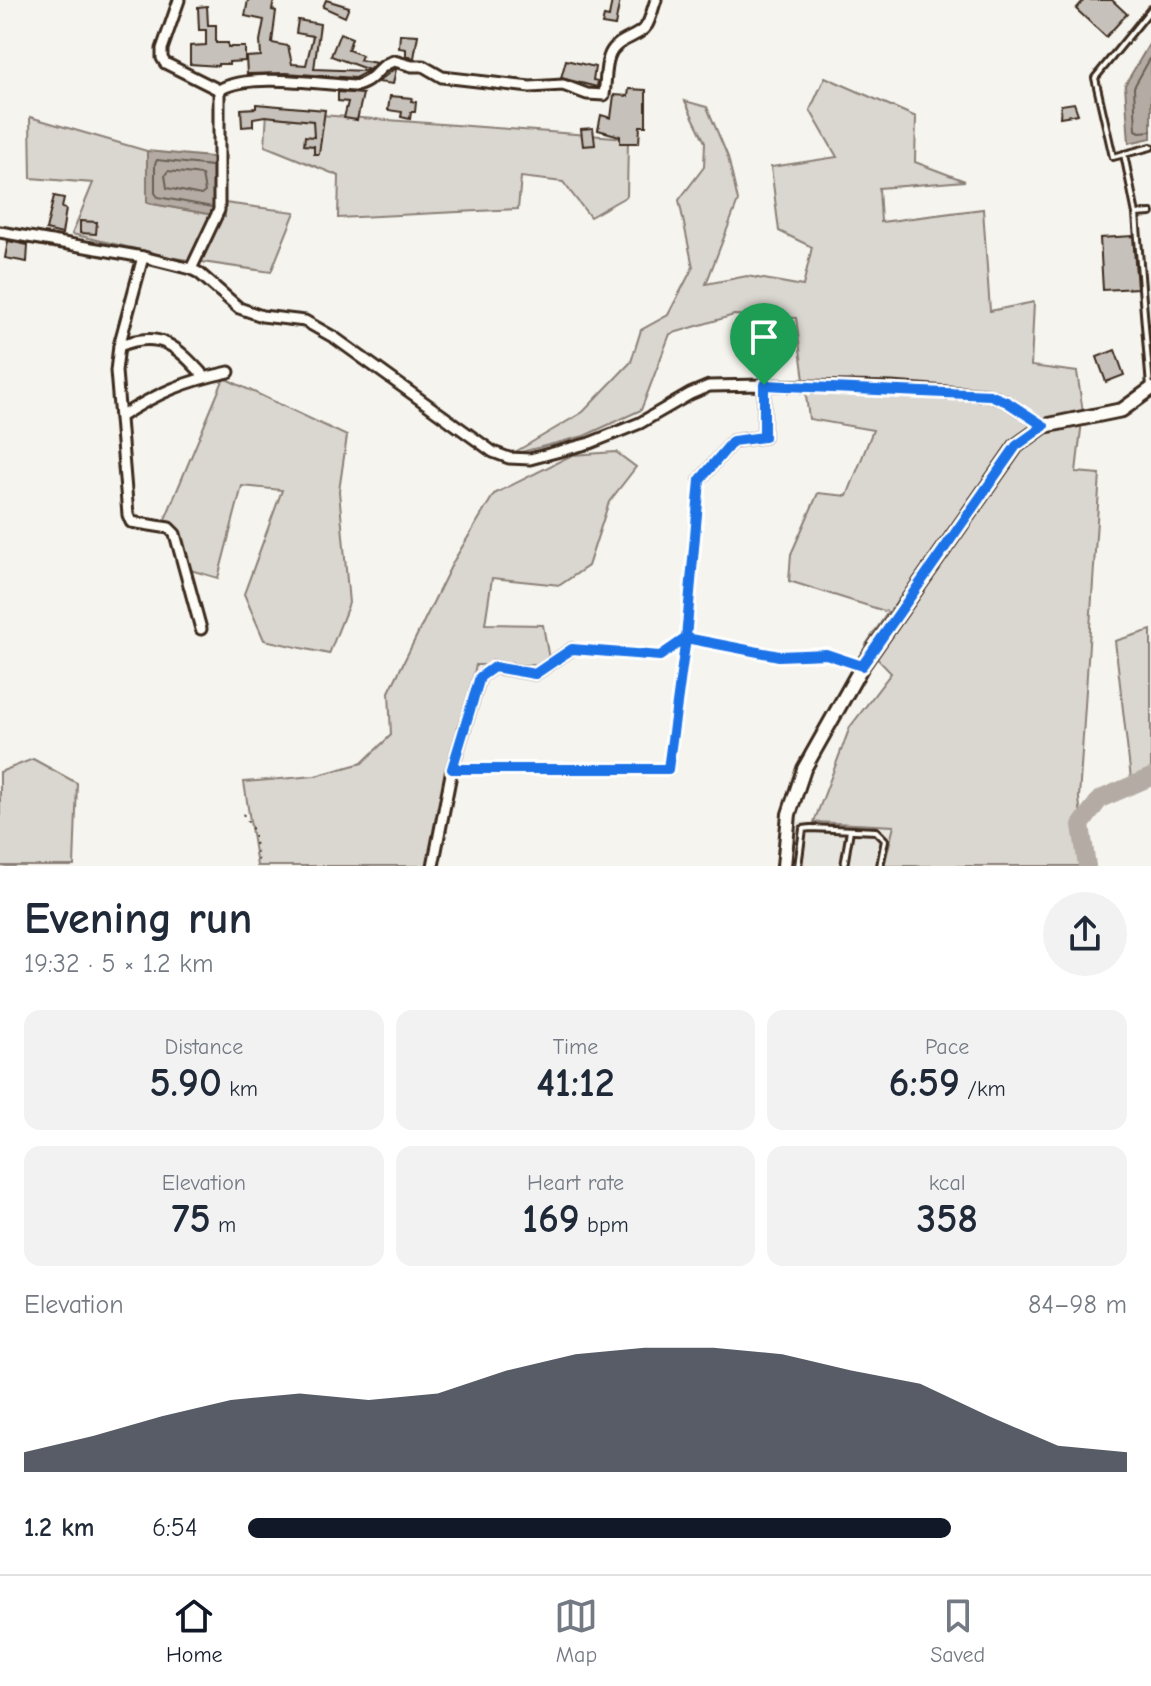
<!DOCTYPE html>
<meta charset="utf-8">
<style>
body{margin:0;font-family:"Comic Neue",sans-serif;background:#f2f2f3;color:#1f2937;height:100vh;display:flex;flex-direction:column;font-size:30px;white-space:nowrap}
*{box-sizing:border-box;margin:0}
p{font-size:26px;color:#747a83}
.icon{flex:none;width:44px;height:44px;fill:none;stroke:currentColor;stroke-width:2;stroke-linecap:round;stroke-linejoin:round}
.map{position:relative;height:866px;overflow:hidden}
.panel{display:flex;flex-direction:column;background:#fff;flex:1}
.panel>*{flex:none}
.pin{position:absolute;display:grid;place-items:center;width:68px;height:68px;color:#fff;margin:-82px -34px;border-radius:50% 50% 50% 0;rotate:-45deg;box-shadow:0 0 8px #0007}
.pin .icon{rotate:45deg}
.round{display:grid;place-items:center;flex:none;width:84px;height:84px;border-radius:42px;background:#f2f2f3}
.overview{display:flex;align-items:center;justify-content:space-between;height:136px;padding:0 24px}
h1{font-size:44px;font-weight:600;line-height:60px}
.metrics{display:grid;grid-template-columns:repeat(3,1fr);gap:12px;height:136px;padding:8px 24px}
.metrics div{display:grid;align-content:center;border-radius:16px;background:#f2f2f3;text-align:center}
.metrics b{font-size:40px;font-weight:600}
.metrics small{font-size:22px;font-weight:400}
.metrics p{font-size:22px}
.chart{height:224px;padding:16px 24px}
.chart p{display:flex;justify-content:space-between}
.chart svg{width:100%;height:144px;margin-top:8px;fill:#111827;opacity:.7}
ul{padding:0 24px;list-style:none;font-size:26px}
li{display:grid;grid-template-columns:128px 96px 1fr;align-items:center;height:60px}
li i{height:20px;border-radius:10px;background:#111827}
.tab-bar{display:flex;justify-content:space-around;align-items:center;height:112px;border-top:2px solid #e0e1e3;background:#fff;font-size:22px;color:#747a83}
.tab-bar a{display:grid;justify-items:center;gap:4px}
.tab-bar .active{color:#111827}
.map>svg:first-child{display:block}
.built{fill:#e7e5df}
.green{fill:#dad6d0;stroke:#8a8077;stroke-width:2}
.water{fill:#b4aca4;stroke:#84786e;stroke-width:2}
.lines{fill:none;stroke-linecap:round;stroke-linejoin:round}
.shore{stroke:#6b5e54;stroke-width:2}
.river{stroke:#b4aca4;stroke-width:18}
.building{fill:#c7c1bb;stroke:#3b2a1e;stroke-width:2}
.service-casing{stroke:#3b2a1e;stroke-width:10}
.minor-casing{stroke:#3b2a1e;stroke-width:15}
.secondary-casing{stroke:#3b2a1e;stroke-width:18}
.path{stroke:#3b2a1e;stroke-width:2;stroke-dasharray:2 6;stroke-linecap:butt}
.service{stroke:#fdfcf7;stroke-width:4}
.minor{stroke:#fdfcf7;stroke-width:9}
.secondary{stroke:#fdfcf7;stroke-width:12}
.route-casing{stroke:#fff;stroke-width:16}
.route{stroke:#1a73e8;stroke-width:10}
</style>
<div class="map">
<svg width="1151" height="866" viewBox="0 0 1151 866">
<rect width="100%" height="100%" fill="#f5f4ee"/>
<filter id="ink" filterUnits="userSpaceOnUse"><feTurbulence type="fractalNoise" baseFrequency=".0125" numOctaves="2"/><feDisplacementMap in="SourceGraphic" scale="16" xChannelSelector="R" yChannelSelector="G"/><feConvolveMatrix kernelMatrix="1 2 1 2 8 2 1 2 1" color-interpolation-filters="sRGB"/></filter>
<g filter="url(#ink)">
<path class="built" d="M783,821L894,826L884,866H778Z"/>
<g class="green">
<path d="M825,77L916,117L915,162L965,181L879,188L881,222L983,209L990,311L1034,302L1031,366L1077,372L1083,412L1076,472L1100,474L1079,798L1086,866H884L894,826L814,822L850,727L891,673L865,646L888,612L789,581L791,554L818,493L847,496L873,430L809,419L796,318L734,315L670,334L641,410L584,436L510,455L583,412L631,362L641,330L668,315L693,267L679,200L704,167L705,142L685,101L707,107L728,157L738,201L706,284L747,276L803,286L812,247L779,231L771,167L837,157L810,110Z"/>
<path d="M267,111L628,138L627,196L590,217L563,182L521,177L518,209L338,218L339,176L265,146Z"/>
<path d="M30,117L147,151V203L225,217L224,203L295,212L271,272L174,258L72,234L93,183L31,178Z"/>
<path d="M224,378L347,436L339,491L349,603L329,654L264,640L244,594L282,490L242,486L218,578L183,568L163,524Z"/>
<path d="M616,452L636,467L609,502L588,566L560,585L492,578L485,624L543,625L550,665H476L453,760L438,866H257L244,782L315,776L362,763L391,735L389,692L453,562L494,494L572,455Z"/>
<path d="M1151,630V771L1131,779L1115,641Z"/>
<path d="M33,759L77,783L74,866H0V772Z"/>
</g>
<g class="water">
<path d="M1151,41V138L1129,143L1125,85Z"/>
<path d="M147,151L221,158L225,217L147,203Z"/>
</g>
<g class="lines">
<g class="shore">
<path d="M1151,57L1134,87L1136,130L1140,132L1151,131"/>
<path d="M212,166L157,160L155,164V193L158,197L212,207"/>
<path d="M168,171L202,175L205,192L201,195L167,188L165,175Z"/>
</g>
<path class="river" d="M1087,866L1081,825L1100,799L1151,777"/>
</g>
<g class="building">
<path d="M248,0H274L272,10L276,11L272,43L288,46L292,64L306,65L313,36L296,33L298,20L320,24L314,69L368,71L355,78L286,73L247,74L246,57L261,56L260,41L264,20L245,16Z"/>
<path d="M326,0L349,7L345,17L323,7Z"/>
<path d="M612,0H620L615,26L602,24L604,16L609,17Z"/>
<path d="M1084,0H1112L1127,14L1106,37L1076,9Z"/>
<path d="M207,6L208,25H216V43H228V47H245V61L229,62V64H218V66L190,64V46L206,45V30H199L198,7Z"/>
<path d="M340,33L352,38L348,50L362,55L360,60L376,63L369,70L331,56Z"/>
<path d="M400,34L418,35L414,58L406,56V49L399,48Z"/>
<path d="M566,60L595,67L593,80L598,81L597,87L561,78Z"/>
<path d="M394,69H396L393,84L378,82Z"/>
<path d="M629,89L646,90V126H640L639,143H620V136L598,130L601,115L611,118L614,95L628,96Z"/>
<path d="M338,92L363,94L357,120L344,118L348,102L338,101Z"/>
<path d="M390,96L412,98L411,101L416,102L415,112H411L410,119L401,117L402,112L388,110Z"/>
<path d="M1074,103L1078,114L1060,117L1061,105Z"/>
<path d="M256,104L325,110L319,154H314V146L304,145L305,136L314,137L313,121L265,116L253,118V126L242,127L241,109L256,108Z"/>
<path d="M593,128L595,145L583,146L581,129Z"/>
<path d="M54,196L64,198L62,208L66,209L62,234L46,230Z"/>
<path d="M80,221L97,222L96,234L80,233Z"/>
<path d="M1133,236L1137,288L1103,290L1100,238Z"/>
<path d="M8,241L28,245L27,262L5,258Z"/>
<path d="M1115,350L1124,375L1106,382L1097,357Z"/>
</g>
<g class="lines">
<defs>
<g id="service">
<path d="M1151,9L1095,78L1113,157L1151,147"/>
<path d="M1124,154L1136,214L1150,387"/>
<path d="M1136,214L1151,213"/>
<path d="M798,866L803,829L811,828L876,831L885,840L880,866"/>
<path d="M844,866L850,830"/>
</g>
<g id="minor">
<path d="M179,0L162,49V58L165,63L219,90"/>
<path d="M0,232L143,257L191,269L199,273L239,308L262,316L305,321L335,338L493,452L509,458L530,459L590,443L640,423L690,394L709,386L764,385L891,388L990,395L1007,402L1044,426"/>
<path d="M143,257L119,346L116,371L128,515L131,522L169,528L175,534L201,629"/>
<path d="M191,269L219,210V90C251,72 318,84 355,86C376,82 377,65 394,61L412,66H423L442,77L530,87L563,85L587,94L604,95C606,83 605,68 609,57C615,38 638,39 647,25C651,18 653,7 656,0"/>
<path d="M119,346C161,329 177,347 205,377"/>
<path d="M120,417C157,393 186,381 229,372"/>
<path d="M700,480L733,441L764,437V385"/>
<path d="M433,866L452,769L480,677L494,667L535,674L572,649"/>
</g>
<path id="secondary" d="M784,866L789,814L804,769L862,666L1016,446L1044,426L1122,410L1151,389"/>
</defs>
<use href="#service" class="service-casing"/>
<use href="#minor" class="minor-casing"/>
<use href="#secondary" class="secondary-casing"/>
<g class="path">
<path d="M581,650L660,656L686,638L779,656L826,654L850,662"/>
<path d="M464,769H668L686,638L699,489"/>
<path d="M243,814L253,830L259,866"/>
</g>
<use href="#service" class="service"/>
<use href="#minor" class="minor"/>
<use href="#secondary" class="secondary"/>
</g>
</g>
<g class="lines" filter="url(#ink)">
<defs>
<path id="route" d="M764,385V437L733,441L700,480L686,638L660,656L572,649L535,674L494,667L480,677L452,769H668L686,638L779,656L826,654L862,666L1016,446L1044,426L1007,402L990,395L764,385"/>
</defs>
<use href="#route" class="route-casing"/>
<use href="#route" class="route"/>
</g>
</svg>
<div class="pin" style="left:764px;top:385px;background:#1e9e55"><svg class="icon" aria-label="arrive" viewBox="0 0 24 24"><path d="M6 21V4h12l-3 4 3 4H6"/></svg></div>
</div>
<section class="panel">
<div class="overview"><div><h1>Evening run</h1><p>19:32 · 5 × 1.2 km</p></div><a class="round"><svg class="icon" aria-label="share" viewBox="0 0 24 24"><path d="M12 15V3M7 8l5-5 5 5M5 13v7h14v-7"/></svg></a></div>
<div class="metrics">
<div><p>Distance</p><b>5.90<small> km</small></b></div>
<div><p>Time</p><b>41:12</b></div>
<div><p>Pace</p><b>6:59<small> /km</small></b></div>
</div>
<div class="metrics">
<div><p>Elevation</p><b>75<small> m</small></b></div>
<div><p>Heart rate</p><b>169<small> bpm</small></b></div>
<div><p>kcal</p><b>358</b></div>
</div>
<div class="chart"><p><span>Elevation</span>84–98 m</p>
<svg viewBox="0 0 160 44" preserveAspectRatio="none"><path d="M0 44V38L10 33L20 27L30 22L40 20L50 22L60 20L70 13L80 8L90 6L100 6L110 8L120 13L130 17L140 27L150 36L160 38V44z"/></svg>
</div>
<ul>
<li><b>1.2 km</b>6:54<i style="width:80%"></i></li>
</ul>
</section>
<nav class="tab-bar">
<a class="active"><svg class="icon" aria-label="home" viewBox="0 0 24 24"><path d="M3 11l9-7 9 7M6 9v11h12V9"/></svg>Home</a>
<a><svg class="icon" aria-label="map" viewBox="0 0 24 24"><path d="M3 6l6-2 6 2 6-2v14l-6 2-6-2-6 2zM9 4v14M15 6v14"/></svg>Map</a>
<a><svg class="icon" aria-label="saved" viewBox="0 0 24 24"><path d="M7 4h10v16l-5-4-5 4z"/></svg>Saved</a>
</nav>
